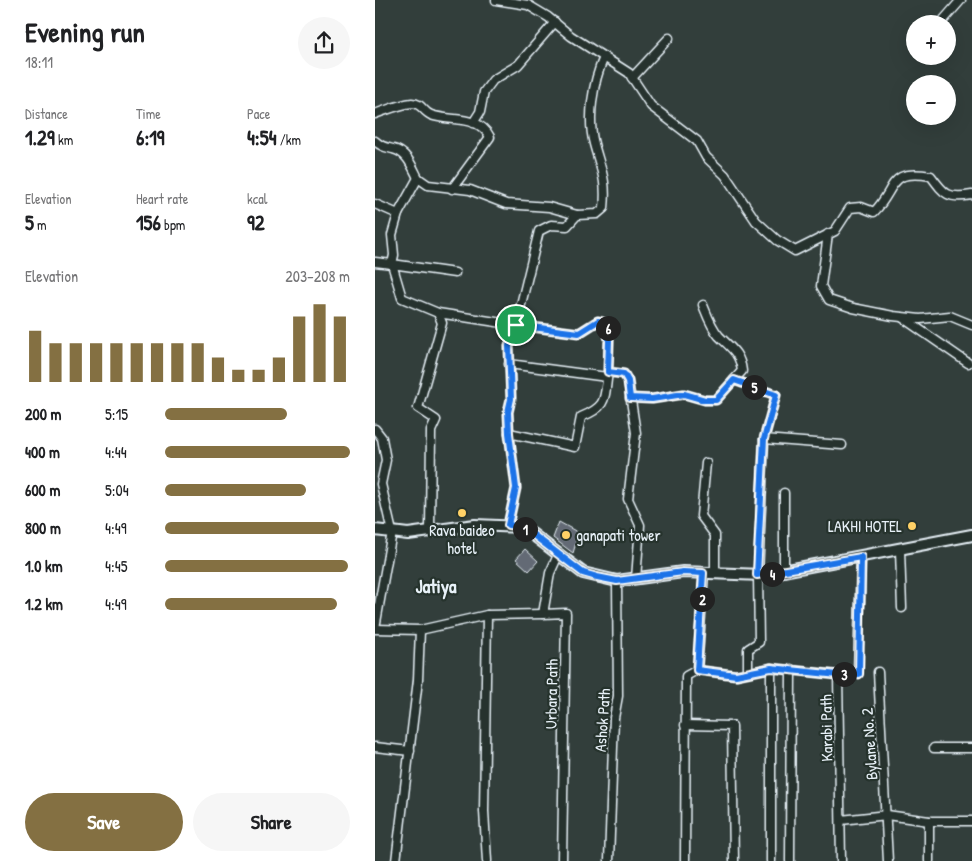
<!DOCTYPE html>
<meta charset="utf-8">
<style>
body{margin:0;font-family:"Patrick Hand",sans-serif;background:#f6f6f6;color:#202124;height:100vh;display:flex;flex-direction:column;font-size:19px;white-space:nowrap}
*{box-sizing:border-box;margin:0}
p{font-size:16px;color:#757577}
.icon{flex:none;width:28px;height:28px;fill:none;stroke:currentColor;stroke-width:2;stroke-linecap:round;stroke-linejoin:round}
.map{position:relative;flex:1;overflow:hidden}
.drawer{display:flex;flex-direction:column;background:#fff;width:375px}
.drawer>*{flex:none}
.fabs{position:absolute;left:531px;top:15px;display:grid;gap:10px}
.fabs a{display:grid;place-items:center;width:50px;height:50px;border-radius:50%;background:#fff;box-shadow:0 5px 20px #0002;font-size:25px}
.pin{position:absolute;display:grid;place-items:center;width:42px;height:42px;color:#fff;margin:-21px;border:2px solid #fff;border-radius:50%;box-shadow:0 1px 5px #0007}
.km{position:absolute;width:25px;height:25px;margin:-12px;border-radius:50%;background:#222;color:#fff;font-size:14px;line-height:25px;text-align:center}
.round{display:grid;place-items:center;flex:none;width:52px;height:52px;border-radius:26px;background:#f6f6f6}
.summary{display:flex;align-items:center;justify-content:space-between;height:85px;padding:0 25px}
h1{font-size:28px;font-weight:700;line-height:38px}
.figures{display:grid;grid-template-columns:repeat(3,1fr);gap:8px;height:85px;padding:5px 25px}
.figures div{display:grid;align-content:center}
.figures b{font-size:21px;font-weight:700}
.figures small{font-size:14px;font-weight:400}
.figures p{font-size:14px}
.chart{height:140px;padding:10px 25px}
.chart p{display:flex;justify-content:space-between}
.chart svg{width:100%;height:90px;margin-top:5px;stroke:#847042;stroke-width:6}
.cta{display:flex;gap:10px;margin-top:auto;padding:10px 25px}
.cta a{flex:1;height:58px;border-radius:30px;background:#847042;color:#fff;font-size:20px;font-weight:700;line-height:58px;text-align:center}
.cta a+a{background:#f6f6f6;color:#202124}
ul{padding:0 25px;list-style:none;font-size:16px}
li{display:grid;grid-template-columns:80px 60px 1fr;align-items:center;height:38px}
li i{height:12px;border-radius:6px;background:#847042}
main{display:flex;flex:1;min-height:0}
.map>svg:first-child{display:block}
.building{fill:#646a74;stroke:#e8f1f8}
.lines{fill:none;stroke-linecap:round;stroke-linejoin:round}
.minor-casing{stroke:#e8f1f8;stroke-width:11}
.secondary-casing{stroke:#e8f1f8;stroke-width:14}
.minor{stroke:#26332d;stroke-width:8}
.secondary{stroke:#26332d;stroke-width:10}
.route-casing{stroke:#fff;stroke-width:10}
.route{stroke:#1a73e8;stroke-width:6}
.poi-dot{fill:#ffd166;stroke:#26332d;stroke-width:2}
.labels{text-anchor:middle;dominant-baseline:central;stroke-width:4.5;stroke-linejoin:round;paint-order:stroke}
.poi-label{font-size:16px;fill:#e8f1f8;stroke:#26332d;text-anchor:end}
.street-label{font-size:16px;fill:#e8f1f8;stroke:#26332d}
.quarter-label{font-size:19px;font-weight:bold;fill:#e8f1f8;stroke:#26332d}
</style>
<main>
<section class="drawer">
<div class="summary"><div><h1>Evening run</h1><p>18:11</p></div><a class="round"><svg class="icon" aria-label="share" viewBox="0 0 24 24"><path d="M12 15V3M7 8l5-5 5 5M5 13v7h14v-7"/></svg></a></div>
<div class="figures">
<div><p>Distance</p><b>1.29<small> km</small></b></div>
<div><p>Time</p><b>6:19</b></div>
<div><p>Pace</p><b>4:54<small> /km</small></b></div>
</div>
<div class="figures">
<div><p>Elevation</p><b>5<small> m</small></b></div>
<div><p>Heart rate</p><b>156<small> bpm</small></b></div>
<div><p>kcal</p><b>92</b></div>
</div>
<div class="chart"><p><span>Elevation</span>203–208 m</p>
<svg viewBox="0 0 160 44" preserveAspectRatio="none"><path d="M5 44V19M15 44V25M25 44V25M35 44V25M45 44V25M55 44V25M65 44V25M75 44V25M85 44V25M95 44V32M105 44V38M115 44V38M125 44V32M135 44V12M145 44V6M155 44V12"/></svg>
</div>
<ul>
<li><b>200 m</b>5:15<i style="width:66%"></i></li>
<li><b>400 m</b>4:44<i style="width:100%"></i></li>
<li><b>600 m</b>5:04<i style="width:76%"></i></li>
<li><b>800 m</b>4:49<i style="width:94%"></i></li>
<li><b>1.0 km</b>4:45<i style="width:99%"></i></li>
<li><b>1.2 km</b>4:49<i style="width:93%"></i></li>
</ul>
<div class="cta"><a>Save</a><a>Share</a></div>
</section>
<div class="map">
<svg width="597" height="861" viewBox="0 0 597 861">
<rect width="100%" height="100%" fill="#323e3b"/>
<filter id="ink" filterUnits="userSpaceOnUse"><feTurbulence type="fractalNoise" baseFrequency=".02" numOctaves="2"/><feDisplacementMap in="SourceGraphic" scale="10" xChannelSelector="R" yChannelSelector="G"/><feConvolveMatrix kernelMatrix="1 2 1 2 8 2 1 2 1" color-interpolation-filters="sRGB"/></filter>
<g filter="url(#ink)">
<g class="building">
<path d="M184,522L204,533L198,553L178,538Z"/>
<path d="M150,549L163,561L154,571L141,559Z"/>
</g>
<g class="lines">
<defs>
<g id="minor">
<path d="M121,0L153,5L173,17L196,36L254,73L276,106L322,141L331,157L350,175L381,221L402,240L420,251L460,231L475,208L486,207L499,212C523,187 512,169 556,176C570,195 573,199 597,195"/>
<path d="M565,24L586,0"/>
<path d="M257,78L294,38"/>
<path d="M0,114C12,110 25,104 37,103C47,103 48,112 56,115C75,122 103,114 115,137L77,189"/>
<path d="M98,123L105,112L109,92L118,80L143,65L180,22"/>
<path d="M0,141C7,147 10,147 18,149C32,152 37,166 43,178"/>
<path d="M0,204L23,214L17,235L19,255L17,264L0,262"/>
<path d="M23,214L43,178L53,185L95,190L131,204L174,207L202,215"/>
<path d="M453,234L446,286L454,300L478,308L518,316L545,319L575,316L597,325"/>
<path d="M63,313L141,325L164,231L176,225L192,226L202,215L222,214L229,208C232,180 226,170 219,144C212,118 218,82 229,57"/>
<path d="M528,318L593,363"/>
<path d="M134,364L232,377"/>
<path d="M359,380L401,395L389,439L467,445"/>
<path d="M255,398L277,399L309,394L330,400H341L367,371C365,353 356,348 344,336C336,327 332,315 328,305"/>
<path d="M0,429L7,438L11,460L6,484L17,532L0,628"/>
<path d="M134,433L200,447L206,417C233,406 229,399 233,372"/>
<path d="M331,463L326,516L340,535V574"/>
<path d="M409,493V572"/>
<path d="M133,525L141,488L134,433L133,412L136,399L134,346L141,325L204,333L223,321L232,323L234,340L233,372L249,374L253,381L261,433L253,499L265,525L261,579"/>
<path d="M55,532L56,431L61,420L43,408L67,323L63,313L27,298L17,264L80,273"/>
<path d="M525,550L527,608"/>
<path d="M184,553L175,573L168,614L191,613L187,861"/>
<path d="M0,629L45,630L112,615"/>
<path d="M322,670L361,675L396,668"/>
<path d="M373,672V649L384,642L383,575L389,439"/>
<path d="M503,672L513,861"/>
<path d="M463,675L483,674L486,557"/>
<path d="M310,725L357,726L359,861"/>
<path d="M0,747L35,751"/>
<path d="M559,748H597"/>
<path d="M466,820L512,815L554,821H597"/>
<path d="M554,821V861"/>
<path d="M21,861L43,680L45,630"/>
<path d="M112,861L109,811L112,615L168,614"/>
<path d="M234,861L239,718L243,696L242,581"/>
<path d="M310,861L311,676L322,670L329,573"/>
<path d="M396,861V668L463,675L466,861"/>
<path d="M415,861L416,669"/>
</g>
<path id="secondary" d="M0,530L33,534L100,525L148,527L208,573L242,581L308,572L387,575L597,535"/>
</defs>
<use href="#minor" class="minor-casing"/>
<use href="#secondary" class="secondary-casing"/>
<use href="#minor" class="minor"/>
<use href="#secondary" class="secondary"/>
</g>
</g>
<g class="lines" filter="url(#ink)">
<defs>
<path id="route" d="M223,321L232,323L234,340L233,372L249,374L253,381L255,398L277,399L309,394L330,400H341L359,380L401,395L389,439L382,575L486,557L484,674L463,675L396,668L361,675L322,670L328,573L308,572L242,581L222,577L208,573L148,527L133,525L141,488L134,433L133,412L136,399L134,346L141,325L204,333Z"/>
</defs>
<use href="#route" class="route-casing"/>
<use href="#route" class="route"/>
</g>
<g class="poi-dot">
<circle cx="87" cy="513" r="5"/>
<circle cx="537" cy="526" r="5"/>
<circle cx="191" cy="535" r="5"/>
</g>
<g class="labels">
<g class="poi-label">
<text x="527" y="526">LAKHI HOTEL</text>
<text x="87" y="530" text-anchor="middle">Rava baideo<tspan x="87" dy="18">hotel</tspan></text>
<text x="201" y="535" text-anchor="start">ganapati tower</text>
</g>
<g class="street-label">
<text transform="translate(176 694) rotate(-89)">Urbara Path</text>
<text transform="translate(227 720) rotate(-86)">Ashok Path</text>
<text transform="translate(451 728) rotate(-91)">Karabi Path</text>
<text transform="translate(494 744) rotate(-94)">Bylane No. 2</text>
</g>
<g class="quarter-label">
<text x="61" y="586">Jatiya</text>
</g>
</g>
</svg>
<div class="fabs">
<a>+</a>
<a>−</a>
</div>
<div class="pin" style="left:141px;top:325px;background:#1e9e55"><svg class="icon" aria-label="arrive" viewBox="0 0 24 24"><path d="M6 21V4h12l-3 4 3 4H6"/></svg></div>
<b class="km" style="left:150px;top:529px">1</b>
<b class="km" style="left:327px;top:599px">2</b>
<b class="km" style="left:469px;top:674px">3</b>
<b class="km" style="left:397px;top:574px">4</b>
<b class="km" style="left:379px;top:387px">5</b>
<b class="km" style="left:233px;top:328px">6</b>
</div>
</main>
